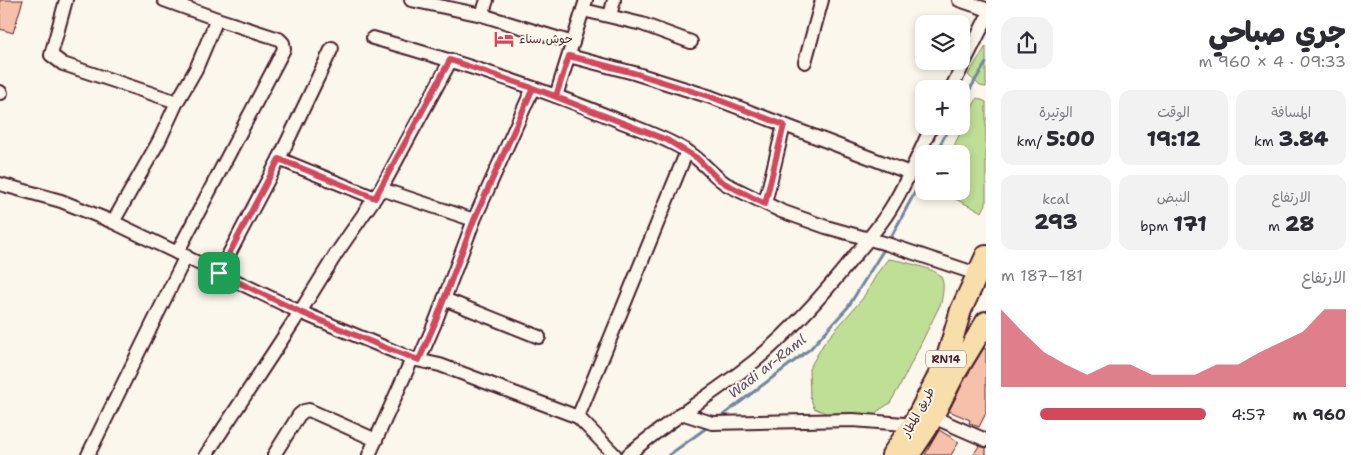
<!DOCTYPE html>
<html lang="ar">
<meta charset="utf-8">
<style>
body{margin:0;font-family:"Shantell Sans","Playpen Sans Arabic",sans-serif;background:#f2f2f3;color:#2b2b33;direction:rtl;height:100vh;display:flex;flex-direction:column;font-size:19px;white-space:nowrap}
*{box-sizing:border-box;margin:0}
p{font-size:16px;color:#7c7c81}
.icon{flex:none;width:28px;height:28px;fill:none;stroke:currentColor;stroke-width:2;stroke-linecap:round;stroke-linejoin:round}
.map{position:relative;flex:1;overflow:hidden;direction:ltr}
.panel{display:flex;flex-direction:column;background:#fff;width:375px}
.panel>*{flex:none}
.fabs{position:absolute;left:915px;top:15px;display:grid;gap:10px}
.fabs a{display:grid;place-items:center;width:55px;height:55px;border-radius:10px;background:#fff;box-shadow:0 2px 8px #0003;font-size:25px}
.pin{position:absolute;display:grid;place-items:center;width:42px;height:42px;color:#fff;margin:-21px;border-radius:10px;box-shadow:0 2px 8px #0006}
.round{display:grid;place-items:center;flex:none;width:52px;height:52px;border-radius:15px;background:#f2f2f3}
.head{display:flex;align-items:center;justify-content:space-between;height:85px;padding:0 15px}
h1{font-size:28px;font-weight:800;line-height:38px}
.metrics{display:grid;grid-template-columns:repeat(3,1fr);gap:8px;height:85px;padding:5px 15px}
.metrics div{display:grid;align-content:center;border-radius:12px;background:#f2f2f3;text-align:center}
.metrics b{font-size:21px;font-weight:800}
.metrics small{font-size:14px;font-weight:400}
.metrics p{font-size:14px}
.chart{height:140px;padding:10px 15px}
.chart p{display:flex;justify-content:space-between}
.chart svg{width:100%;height:90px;margin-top:5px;fill:#d1495b;opacity:.7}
ul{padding:0 15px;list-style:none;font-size:16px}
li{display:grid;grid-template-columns:80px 60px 1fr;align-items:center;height:38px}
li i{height:12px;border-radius:6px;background:#d1495b}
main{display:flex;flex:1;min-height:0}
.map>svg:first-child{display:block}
.green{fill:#bfde96;stroke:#847e60}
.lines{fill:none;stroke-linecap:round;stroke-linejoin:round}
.stream{stroke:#71879f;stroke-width:3}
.building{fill:#f6c0aa;stroke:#4a1f2b}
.minor-casing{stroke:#4a1f2b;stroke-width:16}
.primary-casing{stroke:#4a1f2b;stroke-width:24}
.minor{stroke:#fbf7ec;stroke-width:12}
.primary{stroke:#f8deab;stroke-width:20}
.route-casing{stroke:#fff;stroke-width:10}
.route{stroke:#d1495b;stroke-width:6}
.labels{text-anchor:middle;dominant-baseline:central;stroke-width:4;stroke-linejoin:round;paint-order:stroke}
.shield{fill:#fbf7ec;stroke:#7f6065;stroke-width:1}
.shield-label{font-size:11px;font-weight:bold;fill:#4a1f2b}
.poi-label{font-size:12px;fill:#4a1f2b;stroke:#fbf7ec;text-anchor:start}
.street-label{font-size:12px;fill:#4a1f2b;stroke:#fbf7ec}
.water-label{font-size:14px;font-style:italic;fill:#5e5365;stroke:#fbf7ec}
</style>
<main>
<section class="panel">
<div class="head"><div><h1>جري صباحي</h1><p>09:33 · 4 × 960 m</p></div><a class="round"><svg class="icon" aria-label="share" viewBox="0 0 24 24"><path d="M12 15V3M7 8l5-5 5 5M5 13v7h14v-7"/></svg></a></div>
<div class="metrics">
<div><p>المسافة</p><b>3.84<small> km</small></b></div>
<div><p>الوقت</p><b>19:12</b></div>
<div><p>الوتيرة</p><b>5:00<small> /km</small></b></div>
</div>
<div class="metrics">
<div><p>الارتفاع</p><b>28<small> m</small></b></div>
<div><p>النبض</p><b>171<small> bpm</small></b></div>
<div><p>kcal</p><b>293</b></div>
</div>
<div class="chart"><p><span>الارتفاع</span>181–187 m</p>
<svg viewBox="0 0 160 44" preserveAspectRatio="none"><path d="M0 44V6L10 17L20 27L30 33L40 38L50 33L60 33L70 38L80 38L90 38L100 33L110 33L120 27L130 22L140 17L150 6L160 6V44z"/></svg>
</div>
<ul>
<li><b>960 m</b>4:57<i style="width:81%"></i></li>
</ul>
</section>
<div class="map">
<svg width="986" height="455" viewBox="0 0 986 455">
<rect width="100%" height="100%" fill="#fbf7ec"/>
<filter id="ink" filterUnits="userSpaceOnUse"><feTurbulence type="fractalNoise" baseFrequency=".02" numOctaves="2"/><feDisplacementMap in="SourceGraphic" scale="10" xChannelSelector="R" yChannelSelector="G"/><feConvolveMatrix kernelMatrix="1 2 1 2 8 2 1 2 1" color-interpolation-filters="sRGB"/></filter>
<g filter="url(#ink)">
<g class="green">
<path d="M986,46V87L980,86L968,75Z"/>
<path d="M977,98L986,102V204L982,212L939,191H961V154H950Z"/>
<path d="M888,259C898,260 909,263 919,266C944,273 946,278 941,303L900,386L890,403L875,413L830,415L814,408L810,396L809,369L824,343L863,298L878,272Z"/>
</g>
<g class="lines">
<g class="stream">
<path d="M961,105L976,79L986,63"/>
<path d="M935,154L950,126"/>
<path d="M889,241L924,175"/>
<path d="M718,419L810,349L848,307L886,246"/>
<path d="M669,455L709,426"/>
</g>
</g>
<g class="building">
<path d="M0,0H23L13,33L0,29Z"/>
<path d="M984,348L986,349V413L979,427L969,423L970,420L949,411L964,381Z"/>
<path d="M939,430L959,442L951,455H925Z"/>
<path d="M979,446L986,448V455H973Z"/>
</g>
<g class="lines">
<defs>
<g id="minor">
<path d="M66,0L51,55L63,64L177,102"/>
<path d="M164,0L217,19L279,39L283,43L284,49L177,253"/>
<path d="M411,0L482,15L573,43"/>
<path d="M959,0L986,9"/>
<path d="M583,10L642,24L691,42"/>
<path d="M482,15L487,0"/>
<path d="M610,16L614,0"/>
<path d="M373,38C455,61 536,86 615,119C639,129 663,137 685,150C701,159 711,174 726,184L781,211L826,227L887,244L977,274"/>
<path d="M569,56L634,73L711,97L910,173"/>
<path d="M805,62L822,0"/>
<path d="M951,89L986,19"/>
<path d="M0,92L1,93"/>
<path d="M556,96L586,0"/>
<path d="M279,159L332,48"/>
<path d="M0,184L61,201L113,222L300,312L386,348L412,359L440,365L578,417L615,455"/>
<path d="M381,189L474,220L533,88"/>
<path d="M765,203L784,125"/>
<path d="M113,222L159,141L177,102L196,69L217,19"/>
<path d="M219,273L279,159L375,198"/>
<path d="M444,299L539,337"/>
<path d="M419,360L435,323L474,220"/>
<path d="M681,413L712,423L853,420L917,425"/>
<path d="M578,417L687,151"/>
<path d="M933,417L986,440"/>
<path d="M88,455L186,256"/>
<path d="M206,455L300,312L336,254L381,189L451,60"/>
<path d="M274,455L299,415L304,411L309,410L376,440"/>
<path d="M369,455L412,359"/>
<path d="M628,455C668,420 714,394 756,360C792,330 823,295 852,259C866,242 880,226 891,208C907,182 919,153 932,126"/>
</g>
<g id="primary">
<path d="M892,455L914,423L946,361L961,310L986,256"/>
<path d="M909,455L927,428L954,375L986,322"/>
</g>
</defs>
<use href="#minor" class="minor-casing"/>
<use href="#primary" class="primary-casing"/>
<use href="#minor" class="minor"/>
<use href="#primary" class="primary"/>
</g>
</g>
<g class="lines" filter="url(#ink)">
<defs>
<path id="route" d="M219,273L300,312L386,348L419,360L435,323L474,220L533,88L667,140L697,158L718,179L726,184L765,204L784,125L711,97L634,73L569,56L556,96L450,60L375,198L279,159L219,273"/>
</defs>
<use href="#route" class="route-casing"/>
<use href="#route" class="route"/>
</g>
<defs>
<symbol id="hotel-bare" viewBox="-9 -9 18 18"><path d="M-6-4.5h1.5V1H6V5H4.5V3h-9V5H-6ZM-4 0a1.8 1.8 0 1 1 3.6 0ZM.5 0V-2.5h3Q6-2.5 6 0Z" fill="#d1495b" stroke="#fbf7ec" stroke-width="2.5" paint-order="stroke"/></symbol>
</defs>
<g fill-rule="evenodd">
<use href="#hotel-bare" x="490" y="25" width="28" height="28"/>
</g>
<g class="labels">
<rect class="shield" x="926" y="350.5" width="40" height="17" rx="4"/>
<g class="shield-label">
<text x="946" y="359">RN14</text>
</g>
<g class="poi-label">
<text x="519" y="39">حوش سناء</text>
</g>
<g class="street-label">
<text transform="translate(918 412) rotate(-61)">طريق المطار</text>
</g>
<g class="water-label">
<text transform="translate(767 366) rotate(-38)">Wadi ar-Raml</text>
</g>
</g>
</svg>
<div class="fabs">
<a><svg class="icon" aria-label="layers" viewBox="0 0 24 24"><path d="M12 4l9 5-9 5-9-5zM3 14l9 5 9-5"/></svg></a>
<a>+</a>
<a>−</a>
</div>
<div class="pin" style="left:219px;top:273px;background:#1e9e55"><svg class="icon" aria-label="arrive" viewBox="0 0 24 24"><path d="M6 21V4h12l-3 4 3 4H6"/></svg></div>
</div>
</main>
